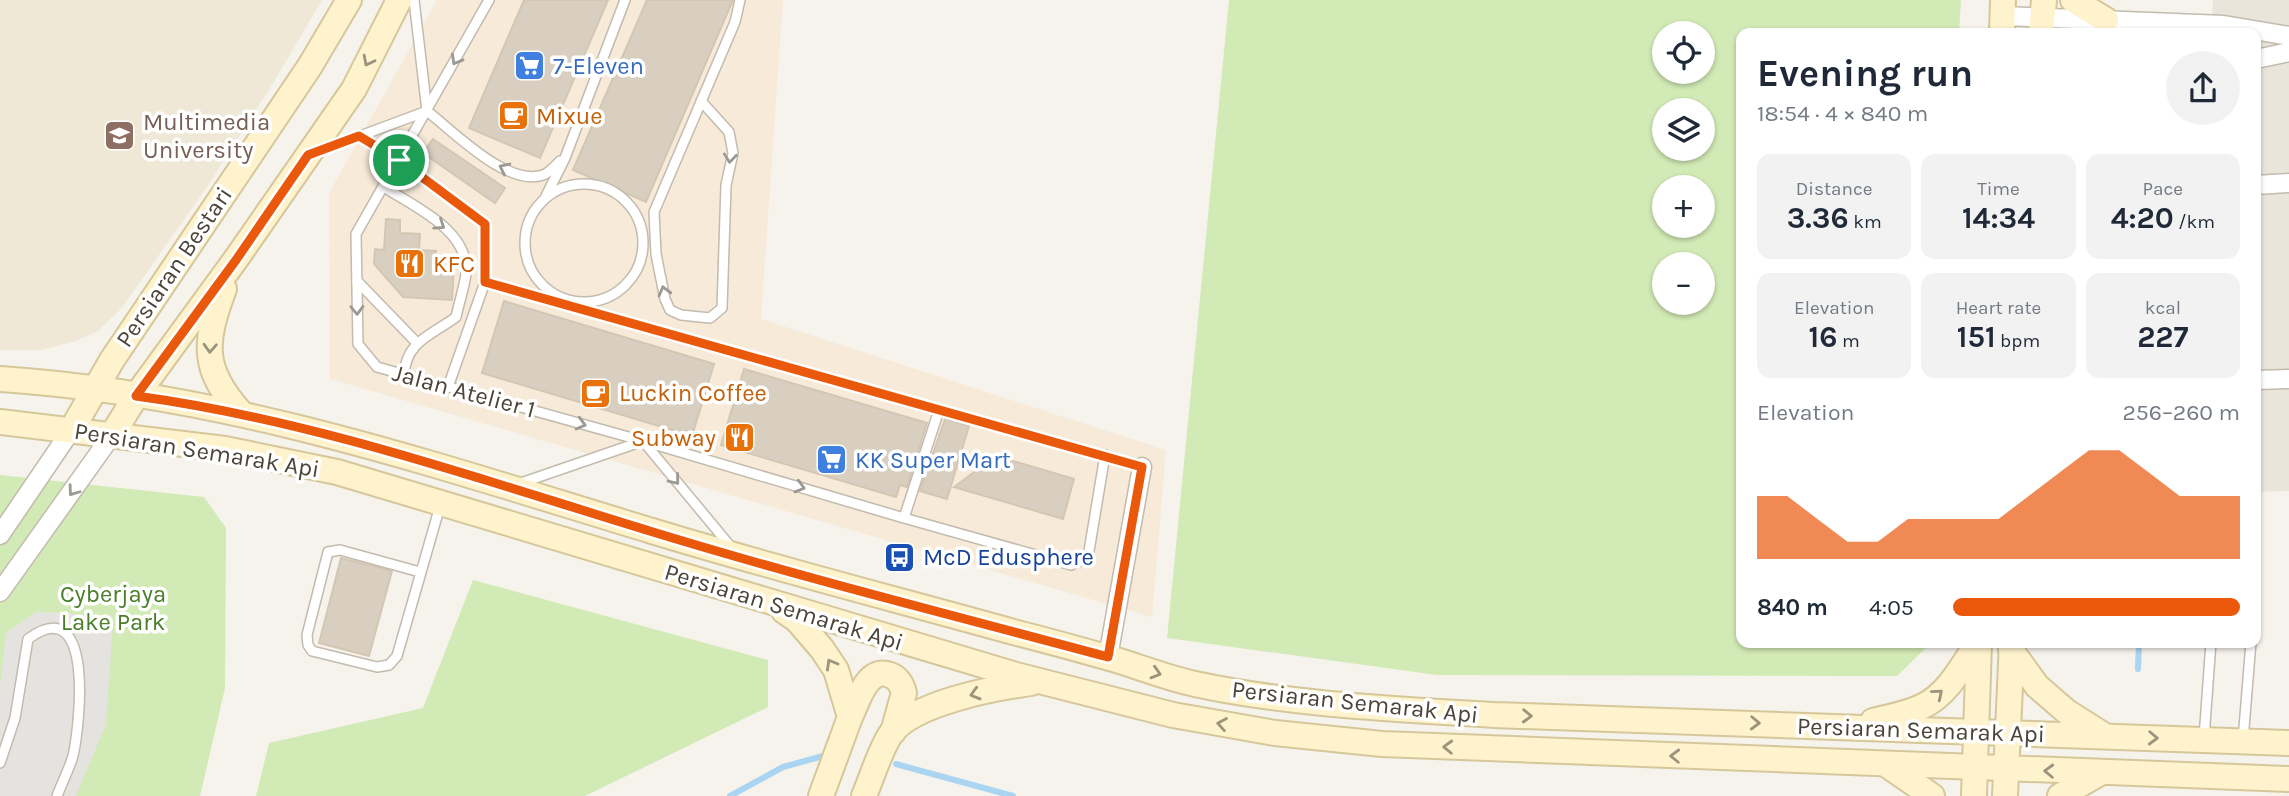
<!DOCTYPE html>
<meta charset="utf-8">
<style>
body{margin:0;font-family:Karla,sans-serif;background:#f2f2f3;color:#1f2937;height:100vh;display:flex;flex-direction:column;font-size:26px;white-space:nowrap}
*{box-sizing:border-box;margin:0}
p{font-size:23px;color:#747a83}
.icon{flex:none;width:38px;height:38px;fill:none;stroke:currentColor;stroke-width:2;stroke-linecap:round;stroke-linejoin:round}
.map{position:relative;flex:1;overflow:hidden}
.sheet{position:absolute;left:1736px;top:28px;width:525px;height:620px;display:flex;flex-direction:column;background:#fff;border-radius:14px;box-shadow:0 2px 5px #0004}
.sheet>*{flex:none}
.fabs{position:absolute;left:1652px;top:21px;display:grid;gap:14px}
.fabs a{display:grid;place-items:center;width:63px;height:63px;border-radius:50%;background:#fff;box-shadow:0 2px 5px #0004;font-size:35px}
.pin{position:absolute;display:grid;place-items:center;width:60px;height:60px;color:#fff;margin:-30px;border:4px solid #fff;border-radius:50%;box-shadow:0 2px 7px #0007}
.round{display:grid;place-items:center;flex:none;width:74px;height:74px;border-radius:37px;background:#f2f2f3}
.headline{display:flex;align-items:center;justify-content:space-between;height:119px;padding:0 21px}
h1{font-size:38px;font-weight:700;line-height:52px}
.stats{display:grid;grid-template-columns:repeat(3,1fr);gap:10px;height:119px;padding:7px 21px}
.stats div{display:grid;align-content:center;border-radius:14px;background:#f2f2f3;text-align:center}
.stats b{font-size:30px;font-weight:700}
.stats small{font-size:19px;font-weight:400}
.stats p{font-size:19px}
.chart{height:196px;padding:14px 21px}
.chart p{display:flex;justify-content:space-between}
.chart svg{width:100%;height:126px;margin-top:7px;fill:#ea580c;opacity:.7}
ul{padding:0 21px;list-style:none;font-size:23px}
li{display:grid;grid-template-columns:112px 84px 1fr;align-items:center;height:52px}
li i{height:18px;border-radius:9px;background:#ea580c}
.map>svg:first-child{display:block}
.residential{fill:#eae5da}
.commercial{fill:#f7ead8}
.education{fill:#efe8d6}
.green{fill:#d2eab5;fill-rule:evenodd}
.parking{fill:#e5e3e0}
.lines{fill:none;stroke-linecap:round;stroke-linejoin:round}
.stream{stroke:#a9d4f2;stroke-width:6}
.building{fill:#d8cfc1;stroke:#d3c7b4;stroke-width:2}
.lane-casing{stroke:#c2bbae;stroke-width:12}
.street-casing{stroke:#c2bbae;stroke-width:21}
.secondary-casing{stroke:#d6c79b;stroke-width:28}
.lane{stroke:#fff;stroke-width:9}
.street{stroke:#fff;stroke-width:18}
.secondary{stroke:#fff3cd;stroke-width:24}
.oneway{stroke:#9c9892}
.oneway2{stroke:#9c937c}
.route-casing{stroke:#fff;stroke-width:14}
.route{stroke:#ea580c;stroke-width:9}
.labels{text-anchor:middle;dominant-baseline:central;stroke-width:7;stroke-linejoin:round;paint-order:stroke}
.shop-label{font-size:24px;fill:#366cbe;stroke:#fff;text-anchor:start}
.food-label{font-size:24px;fill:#c56008;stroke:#fff;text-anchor:start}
.education-label{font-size:24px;fill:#785e54;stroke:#fff;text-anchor:start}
.street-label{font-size:24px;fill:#4b4439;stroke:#fff}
.transit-label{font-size:24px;fill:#164399;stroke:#fff;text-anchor:start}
.park-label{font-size:24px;fill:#4a7f2a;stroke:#fff}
</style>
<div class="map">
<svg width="2289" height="796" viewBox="0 0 2289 796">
<rect width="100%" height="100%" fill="#f6f3ec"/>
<path class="residential" d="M2213,0H2289V491L2256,492V33H2212Z"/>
<path class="commercial" d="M437,0H783L761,319L1166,450L1152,617L330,379L329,193Z"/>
<path class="education" d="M0,0H322L272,85L207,187L121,309L98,331L76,341L41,350H0Z"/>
<g class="green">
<path d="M1229,0H1961L1959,33H1741V642H1932L1897,676L1437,675L1167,638ZM1664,33H1703V72H1664ZM1664,110H1703V149H1664ZM1703,187V226H1664V187ZM1664,264H1703V303H1664Z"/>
<path d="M0,475L204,497L226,528L225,688L200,796H0Z"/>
<path d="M473,580L768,660V707L585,796H256L269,743L423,708Z"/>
</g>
<path class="parking" d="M36,612L69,613L113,622L106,724L76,796H0V684L6,633Z"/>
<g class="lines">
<g class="stream">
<path d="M2138,669L2139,642"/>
<path d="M896,764L1013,796"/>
<path d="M730,796L783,767L823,756"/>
</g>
</g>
<g class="building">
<path d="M524,0H608L540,158L469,128Z"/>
<path d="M647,0H733L646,202L573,170Z"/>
<path d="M433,139L505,188L495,203L423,153Z"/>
<path d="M386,219L400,220V233L420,234L419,250L436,251L435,264L454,265L452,300L403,297L374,264L375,249L384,250Z"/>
<path d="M504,301L714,364L692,436L482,373Z"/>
<path d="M744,369L927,423L907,487L900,485L896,497L721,445Z"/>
<path d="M945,419L969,426L947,499L920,491Z"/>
<path d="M996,456L1074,479L1063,519L954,487Z"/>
<path d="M341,558L392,571L369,656L319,643Z"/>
</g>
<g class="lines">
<defs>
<g id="lane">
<path d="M489,0L356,234L358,344L377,367L643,441L904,518"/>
<path d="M701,101L729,132L733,153L726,185L722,308L710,318L681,315L670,310L665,299L656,254L654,212L735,22L740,0"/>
<path d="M427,111C454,132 507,187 543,175C549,173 556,165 560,161"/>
<path d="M360,136L399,160L485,224V282L448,387"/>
<path d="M317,152L427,111L414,0"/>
<circle cx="584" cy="243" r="59"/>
<path d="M384,187C414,207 470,230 466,274C464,288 459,303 456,317C432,335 406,341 404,375"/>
<path d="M546,196L565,158L625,0"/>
<path d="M357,281L417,343"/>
<path d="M485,282L939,410"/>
<path d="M1105,455L1088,557L1071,565L904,518L939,410L1142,467"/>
<path d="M518,484L643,441L731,547"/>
<path d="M420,572L340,550L328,552L307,635L308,645L312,651L377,667L389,665L397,656L440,506"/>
<path d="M2204,738L2211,642"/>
<path d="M2243,740L2251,642"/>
<path d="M0,763L15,718L28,639C95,590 80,724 73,756C69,769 62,783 57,796"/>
</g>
<g id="street">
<path d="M2003,16L2224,25L2289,36"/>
<path d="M2256,59L2289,52"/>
<path d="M2256,185L2289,183"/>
<path d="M2256,380L2289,379"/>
<path d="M0,535L72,429"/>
<path d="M0,592L112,435"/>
<path d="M1108,657L1142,467"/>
</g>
<g id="secondary">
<path d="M2073,0L2106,20"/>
<path d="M2002,33L2003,0"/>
<path d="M2041,33L2044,0"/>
<path d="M224,289C204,342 201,369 241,413"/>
<path d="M0,379C230,394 434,465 652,531C773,568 895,599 1017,633C1049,641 1081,650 1113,659C1140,667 1167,678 1195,684C1293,705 1394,709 1494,715L2289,743"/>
<path d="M0,422L225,449L337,472L1016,675L1173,715L1275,733L1382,744L2289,779"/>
<path d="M72,429L112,360L310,66L349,0"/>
<path d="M112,435L136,396L236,259L354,89L399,0"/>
<path d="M784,611L797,620L822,649L836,670L850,717L821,796"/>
<path d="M2011,650L2037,686L2067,712L2105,736"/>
<path d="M850,717C858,701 867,666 890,675C898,678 902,685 904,693L893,732"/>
<path d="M1873,721C1889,717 1906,714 1921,707C1947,696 1963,665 1978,642"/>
<path d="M1887,765L1932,796"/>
<path d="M864,796C872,777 879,753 890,735C911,703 995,688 1031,683"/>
<path d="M1974,796L1979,643"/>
<path d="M2005,796L2012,642"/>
<path d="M2060,796L2100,773"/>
</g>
</defs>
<use href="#lane" class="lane-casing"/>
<use href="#street" class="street-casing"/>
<use href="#secondary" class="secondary-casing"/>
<use href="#lane" class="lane"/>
<use href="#street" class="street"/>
<use href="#secondary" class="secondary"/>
</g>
<defs><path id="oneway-chevron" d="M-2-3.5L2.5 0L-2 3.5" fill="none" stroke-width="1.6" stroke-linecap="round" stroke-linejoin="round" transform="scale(1.75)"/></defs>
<g class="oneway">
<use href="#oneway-chevron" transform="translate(456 60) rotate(119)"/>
<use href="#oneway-chevron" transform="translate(730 158) rotate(96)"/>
<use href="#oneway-chevron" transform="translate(504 168) rotate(-154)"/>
<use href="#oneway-chevron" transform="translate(440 225) rotate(34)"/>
<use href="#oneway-chevron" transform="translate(664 291) rotate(-105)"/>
<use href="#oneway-chevron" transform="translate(357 310) rotate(89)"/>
<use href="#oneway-chevron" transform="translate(581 424) rotate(15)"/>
<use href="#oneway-chevron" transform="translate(675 480) rotate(51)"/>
<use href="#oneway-chevron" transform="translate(800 487) rotate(16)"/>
<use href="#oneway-chevron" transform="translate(73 491) rotate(126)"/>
</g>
<g class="oneway2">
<use href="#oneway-chevron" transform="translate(368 61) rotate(117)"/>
<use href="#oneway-chevron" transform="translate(210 348) rotate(93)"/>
<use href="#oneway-chevron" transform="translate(831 664) rotate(-120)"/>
<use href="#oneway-chevron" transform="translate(1156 673) rotate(17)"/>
<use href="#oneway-chevron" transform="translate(975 694) rotate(164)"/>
<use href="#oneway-chevron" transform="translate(1938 694) rotate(-40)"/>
<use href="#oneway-chevron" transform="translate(1527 716) rotate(2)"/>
<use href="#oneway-chevron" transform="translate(1755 723) rotate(2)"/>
<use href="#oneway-chevron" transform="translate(1222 724) rotate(-170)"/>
<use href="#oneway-chevron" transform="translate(2153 738) rotate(2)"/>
<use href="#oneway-chevron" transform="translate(1448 747) rotate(-178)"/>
<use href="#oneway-chevron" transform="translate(1675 756) rotate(-178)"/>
<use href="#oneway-chevron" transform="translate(2049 771) rotate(-178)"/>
</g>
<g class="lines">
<defs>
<path id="route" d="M359,136L399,160L485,224V282L1142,467L1108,657C956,616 803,578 653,532C482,480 313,420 136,396L236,260L308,155Z"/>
</defs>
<use href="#route" class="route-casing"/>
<use href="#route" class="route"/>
</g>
<defs>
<symbol id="supermarket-square" viewBox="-11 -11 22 22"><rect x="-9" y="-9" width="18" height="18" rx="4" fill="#3f7fe0" stroke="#fff"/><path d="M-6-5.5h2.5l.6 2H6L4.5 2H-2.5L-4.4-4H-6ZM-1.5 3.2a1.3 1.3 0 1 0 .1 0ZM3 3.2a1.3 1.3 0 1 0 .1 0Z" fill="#fff"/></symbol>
<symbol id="cafe-square" viewBox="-11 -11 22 22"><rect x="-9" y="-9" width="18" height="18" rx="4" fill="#e8710a" stroke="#fff"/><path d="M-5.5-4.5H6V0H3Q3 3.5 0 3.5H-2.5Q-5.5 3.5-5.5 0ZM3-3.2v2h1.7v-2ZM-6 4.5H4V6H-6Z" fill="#fff"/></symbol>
<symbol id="university-square" viewBox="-11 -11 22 22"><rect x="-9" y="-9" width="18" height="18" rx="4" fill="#8d6e63" stroke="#fff"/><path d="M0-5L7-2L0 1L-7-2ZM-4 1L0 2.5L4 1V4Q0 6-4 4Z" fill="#fff"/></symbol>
<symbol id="restaurant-square" viewBox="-11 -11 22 22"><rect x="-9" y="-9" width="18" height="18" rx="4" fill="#e8710a" stroke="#fff"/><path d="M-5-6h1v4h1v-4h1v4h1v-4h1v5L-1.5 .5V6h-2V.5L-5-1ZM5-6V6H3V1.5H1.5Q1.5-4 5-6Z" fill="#fff"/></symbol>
<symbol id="bus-square" viewBox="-11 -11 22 22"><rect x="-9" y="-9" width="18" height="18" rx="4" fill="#1a4fb4" stroke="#fff"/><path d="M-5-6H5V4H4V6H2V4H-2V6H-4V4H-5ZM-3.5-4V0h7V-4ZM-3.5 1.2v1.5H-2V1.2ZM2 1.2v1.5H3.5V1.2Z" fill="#fff"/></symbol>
</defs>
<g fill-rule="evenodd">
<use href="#supermarket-square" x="512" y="48" width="35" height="35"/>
<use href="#cafe-square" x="496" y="98" width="35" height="35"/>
<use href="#university-square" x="102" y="118" width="35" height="35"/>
<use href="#restaurant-square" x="392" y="246" width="35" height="35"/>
<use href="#cafe-square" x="578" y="376" width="35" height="35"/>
<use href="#restaurant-square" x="722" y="420" width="35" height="35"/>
<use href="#supermarket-square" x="814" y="442" width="35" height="35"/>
<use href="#bus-square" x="882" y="540" width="35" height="35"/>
</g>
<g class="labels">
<g class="shop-label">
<text x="553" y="66">7-Eleven</text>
<text x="855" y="460">KK Super Mart</text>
</g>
<g class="food-label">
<text x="536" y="116">Mixue</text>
<text x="433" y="264">KFC</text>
<text x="619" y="393">Luckin Coffee</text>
<text x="716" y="438" text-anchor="end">Subway</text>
</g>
<g class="education-label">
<text x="143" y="122">Multimedia<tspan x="143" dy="28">University</tspan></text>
</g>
<g class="street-label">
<text transform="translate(174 267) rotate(-56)">Persiaran Bestari</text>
<text transform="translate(464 391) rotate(15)">Jalan Atelier 1</text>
<text transform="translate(197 450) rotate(9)">Persiaran Semarak Api</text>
<text transform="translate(784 607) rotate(17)">Persiaran Semarak Api</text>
<text transform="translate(1355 702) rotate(6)">Persiaran Semarak Api</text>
<text transform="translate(1921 730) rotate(2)">Persiaran Semarak Api</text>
</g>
<g class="transit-label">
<text x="923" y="557">McD Edusphere</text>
</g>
<g class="park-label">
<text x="113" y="594">Cyberjaya<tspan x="113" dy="28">Lake Park</tspan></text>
</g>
</g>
</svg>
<div class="fabs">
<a><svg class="icon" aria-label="locate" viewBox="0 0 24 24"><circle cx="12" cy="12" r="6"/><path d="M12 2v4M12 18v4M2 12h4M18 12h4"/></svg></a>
<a><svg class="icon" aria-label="layers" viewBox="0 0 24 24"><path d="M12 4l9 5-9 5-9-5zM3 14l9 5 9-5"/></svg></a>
<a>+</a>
<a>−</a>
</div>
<div class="pin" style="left:399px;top:160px;background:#1e9e55"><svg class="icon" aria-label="arrive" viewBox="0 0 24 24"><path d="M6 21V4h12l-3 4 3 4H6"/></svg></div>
<section class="sheet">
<div class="headline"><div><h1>Evening run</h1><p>18:54 · 4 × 840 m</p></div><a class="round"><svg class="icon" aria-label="share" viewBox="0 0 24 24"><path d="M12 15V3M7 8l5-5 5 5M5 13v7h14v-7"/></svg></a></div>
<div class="stats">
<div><p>Distance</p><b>3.36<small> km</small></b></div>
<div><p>Time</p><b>14:34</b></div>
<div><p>Pace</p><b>4:20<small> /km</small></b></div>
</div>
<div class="stats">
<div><p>Elevation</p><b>16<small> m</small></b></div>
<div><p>Heart rate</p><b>151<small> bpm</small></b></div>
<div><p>kcal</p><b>227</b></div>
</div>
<div class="chart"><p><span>Elevation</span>256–260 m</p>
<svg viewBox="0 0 160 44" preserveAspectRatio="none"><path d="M0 44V22L10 22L20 30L30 38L40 38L50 30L60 30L70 30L80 30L90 22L100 14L110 6L120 6L130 14L140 22L150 22L160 22V44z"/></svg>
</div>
<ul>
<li><b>840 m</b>4:05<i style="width:100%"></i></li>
</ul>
</section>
</div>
